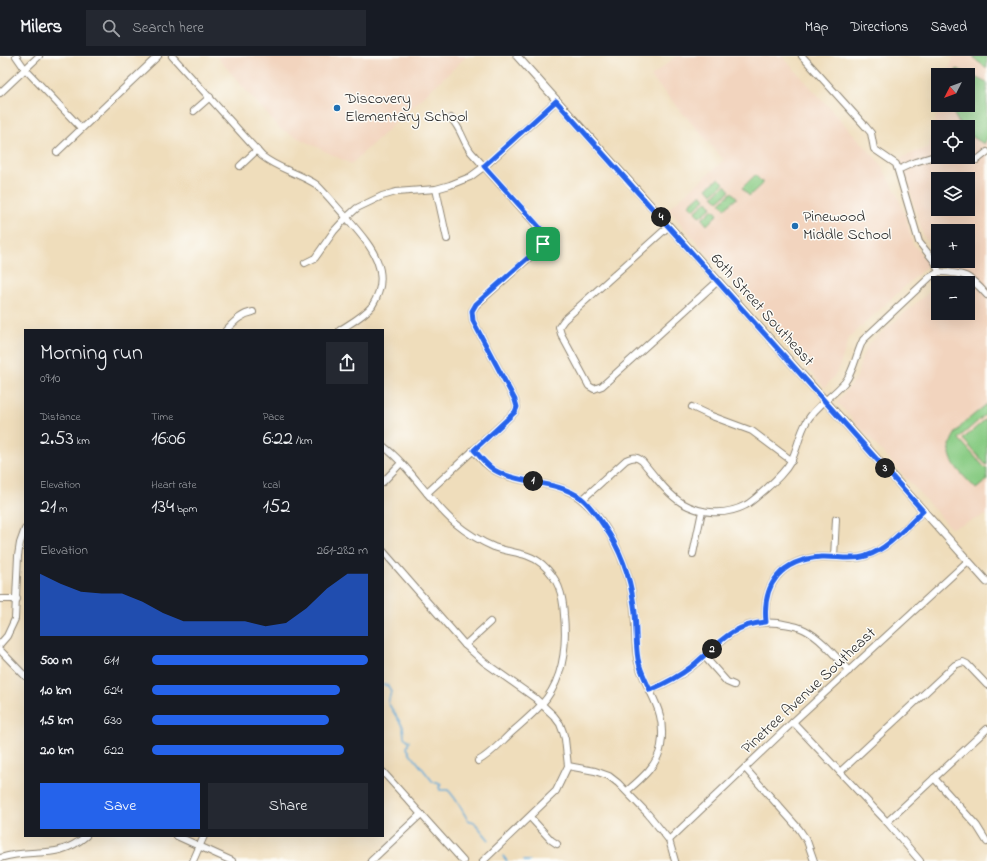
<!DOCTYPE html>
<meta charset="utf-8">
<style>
body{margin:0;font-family:"Indie Flower",sans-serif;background:#242831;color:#f1f3f6;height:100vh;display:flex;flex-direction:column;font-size:15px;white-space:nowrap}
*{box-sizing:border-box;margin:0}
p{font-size:13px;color:#9ea1a6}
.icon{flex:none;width:22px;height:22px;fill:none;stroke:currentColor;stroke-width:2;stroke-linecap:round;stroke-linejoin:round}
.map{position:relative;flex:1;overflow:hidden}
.sheet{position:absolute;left:24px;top:273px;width:360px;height:508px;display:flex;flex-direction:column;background:#171b24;border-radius:0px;box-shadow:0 4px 16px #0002}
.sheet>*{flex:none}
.needle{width:26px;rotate:228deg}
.tools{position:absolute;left:931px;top:12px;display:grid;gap:8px}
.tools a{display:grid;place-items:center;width:44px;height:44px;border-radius:0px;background:#171b24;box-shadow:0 4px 16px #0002;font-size:20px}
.pin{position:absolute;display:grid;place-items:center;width:34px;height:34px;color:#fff;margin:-17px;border-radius:8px;box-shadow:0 2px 6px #0006}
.km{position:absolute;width:20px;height:20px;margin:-10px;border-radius:50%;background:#222;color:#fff;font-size:11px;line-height:20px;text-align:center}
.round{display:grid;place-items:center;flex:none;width:42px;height:42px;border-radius:0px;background:#242831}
.overview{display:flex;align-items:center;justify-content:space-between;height:68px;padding:0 16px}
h1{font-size:22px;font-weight:600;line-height:30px}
.figures{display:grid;grid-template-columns:repeat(3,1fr);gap:6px;height:68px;padding:4px 16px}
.figures div{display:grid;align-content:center}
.figures b{font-size:20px;font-weight:600}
.figures small{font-size:11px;font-weight:400}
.figures p{font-size:11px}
.chart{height:112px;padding:8px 16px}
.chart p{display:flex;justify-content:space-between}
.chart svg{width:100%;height:72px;margin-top:4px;fill:#2563eb;opacity:.7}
.cta{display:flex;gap:8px;margin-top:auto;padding:8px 16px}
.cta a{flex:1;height:46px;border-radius:0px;background:#2563eb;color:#fff;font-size:16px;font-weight:600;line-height:46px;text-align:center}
.cta a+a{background:#242831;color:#f1f3f6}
ul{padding:0 16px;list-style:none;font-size:13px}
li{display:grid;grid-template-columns:64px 48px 1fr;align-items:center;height:30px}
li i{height:10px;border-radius:5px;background:#2563eb}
header{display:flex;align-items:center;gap:24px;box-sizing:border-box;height:56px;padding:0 20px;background:#171b24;border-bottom:1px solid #363941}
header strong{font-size:19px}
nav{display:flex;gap:22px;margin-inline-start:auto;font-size:14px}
.search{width:280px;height:36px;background:#242831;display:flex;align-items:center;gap:10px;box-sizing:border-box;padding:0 14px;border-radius:0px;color:#9ea1a6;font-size:15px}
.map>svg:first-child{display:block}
.built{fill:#f2d4be;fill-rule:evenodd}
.green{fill:#89cc84;stroke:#5a7c58}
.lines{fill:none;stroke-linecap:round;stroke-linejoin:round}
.stream{stroke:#62aad9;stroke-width:1.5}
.minor-casing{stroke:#8d8473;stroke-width:8}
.major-casing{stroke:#8d8473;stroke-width:9}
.minor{stroke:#fff;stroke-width:6}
.major{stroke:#fff;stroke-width:7}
.route-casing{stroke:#fff;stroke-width:8}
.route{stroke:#2563eb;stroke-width:5}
.poi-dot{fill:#1f6fb2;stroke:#fdfcf7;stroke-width:1.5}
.labels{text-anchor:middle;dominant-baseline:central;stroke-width:3;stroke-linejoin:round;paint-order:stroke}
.poi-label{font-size:16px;fill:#2b2b2b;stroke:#fdfcf7;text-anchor:start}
.street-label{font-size:16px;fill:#2b2b2b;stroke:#fdfcf7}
</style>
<header>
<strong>Milers</strong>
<div class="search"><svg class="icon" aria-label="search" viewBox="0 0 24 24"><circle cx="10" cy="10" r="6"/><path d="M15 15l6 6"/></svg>Search here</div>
<nav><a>Map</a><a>Directions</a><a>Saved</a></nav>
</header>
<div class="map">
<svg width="987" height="805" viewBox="0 0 987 805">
<rect width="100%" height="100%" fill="#fdfcf7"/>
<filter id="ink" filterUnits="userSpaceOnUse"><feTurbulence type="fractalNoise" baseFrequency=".025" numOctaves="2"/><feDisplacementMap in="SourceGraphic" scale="8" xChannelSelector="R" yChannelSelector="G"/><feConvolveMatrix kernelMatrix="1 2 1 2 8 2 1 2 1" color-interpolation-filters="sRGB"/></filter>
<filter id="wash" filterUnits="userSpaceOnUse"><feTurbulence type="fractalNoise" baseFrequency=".012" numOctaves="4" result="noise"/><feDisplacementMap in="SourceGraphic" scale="16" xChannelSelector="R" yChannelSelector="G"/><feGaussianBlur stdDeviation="0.9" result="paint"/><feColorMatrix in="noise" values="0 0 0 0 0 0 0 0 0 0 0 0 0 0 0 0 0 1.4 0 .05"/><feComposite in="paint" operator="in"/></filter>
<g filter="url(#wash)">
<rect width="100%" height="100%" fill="#efddbb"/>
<g class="built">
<path d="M216,0H467L351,108L280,73Z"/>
<path d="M676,0H782L880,107L896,136L905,158L913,188L926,204L928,209L849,282L838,315L825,332L668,153L724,104L651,21Z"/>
<path d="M954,0H987V459L951,472L837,346L857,321L862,300L870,287L937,229L938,228V257H968V227H942L947,225L948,212L941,205H968V175H938V202L935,198L923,179L900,102L929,91L939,49H968V19H947ZM938,71H968V101H938ZM938,123H968V153H938Z"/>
</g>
<g class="green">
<path d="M973,0H987V12L977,5Z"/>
<path d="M957,13L987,27V82L984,88L968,78V71H961L951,53L950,49H968V19H954Z"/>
<path d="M755,119L763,127L749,140L742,132Z"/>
<path d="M719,122L724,127L712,138L707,132Z"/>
<path d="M725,129L730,135L718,145L713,140Z"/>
<path d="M732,136L737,142L725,152L720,147Z"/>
<path d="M701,138L705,143L694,154L689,149Z"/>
<path d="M707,145L712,151L700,161L695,156Z"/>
<path d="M713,153L718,158L707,169L702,163Z"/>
<path d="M987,348V357L962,379L959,383L986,413L987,412V424L976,433C968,424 957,415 952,404C941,380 972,361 987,348Z"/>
<path d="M987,362V409H986L963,383Z"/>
</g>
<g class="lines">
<g class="stream">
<path d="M383,628L388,630L391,635L388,647L403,671L404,681L409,685L407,692L410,697L433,726H437L441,728L439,731L440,734H448C457,743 461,753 468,764L474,766L489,784"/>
<path d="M503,800L507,805"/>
<path d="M524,805H530"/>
</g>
</g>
</g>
<g filter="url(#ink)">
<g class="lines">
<defs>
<g id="minor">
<path d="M16,0L25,13L81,72"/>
<path d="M172,0L262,100C278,113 299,117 317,129C327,139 336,150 346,161C368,187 395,214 372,250C364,260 351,267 340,274"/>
<path d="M802,0L866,71L871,77L874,93L896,108L919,186L935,206L939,216"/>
<path d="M0,37L39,0"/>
<path d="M194,55L210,41"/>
<path d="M57,96L158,0"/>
<path d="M954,101L977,104L987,96"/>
<path d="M240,110L257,94"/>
<path d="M898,114L915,106L938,99"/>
<path d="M436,133L447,183"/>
<path d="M669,170L564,264L559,271L561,278L589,330L594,333L602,330L718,225"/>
<path d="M305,207L315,202L334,175L346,162L357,152L382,140L396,136L436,133L450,129L470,121L485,110L556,45"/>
<path d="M939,216C966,217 969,219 987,239"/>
<path d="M226,274C234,266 241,258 253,256"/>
<path d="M692,351L709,359L752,375L792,405"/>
<path d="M383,390C410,410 429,445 455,467C467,477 480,485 494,491C510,497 528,496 542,508C558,522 563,538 564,559C567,591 564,624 541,649C532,659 522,667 512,676C501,686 491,698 478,705"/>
<path d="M473,394C478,399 481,404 486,408C503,425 539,425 561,432C603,447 630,510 634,551C636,569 634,589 638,606C647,638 667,652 661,690C658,709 641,723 627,735"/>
<path d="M383,426L401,407"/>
<path d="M427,437L515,356L517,351L515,344L473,265L472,255L476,249L539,193L545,184L544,179L540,173L471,96C462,84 462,74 451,62"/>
<path d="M583,443L626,404C633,401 636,400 642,405C653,418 667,438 682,447C701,458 725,460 746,449C753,445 760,438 767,432C776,424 785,416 791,405C798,392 799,378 807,365C816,350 833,340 845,326C854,315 856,298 863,284L930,221L939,216"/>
<path d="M383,495L465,589L484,606L535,642L554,660L560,668L563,676L565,683L568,710L556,735L483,805"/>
<path d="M693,498L702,455"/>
<path d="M834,501L836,463"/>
<path d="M0,543H17"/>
<path d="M766,566C762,528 782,504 820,501C835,500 852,505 866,500C888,493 906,471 923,455"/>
<path d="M0,588L7,580L15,563L18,500L20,487L25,473"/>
<path d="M465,589L490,566"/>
<path d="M0,594L25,620"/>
<path d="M704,600L727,626L734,629"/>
<path d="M650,634C664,628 678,621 690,612C721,588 734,562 778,567C787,569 796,569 805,574C822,583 836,601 849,615"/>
<path d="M793,666L887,766L920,805"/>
<path d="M568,710L595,715L609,720L618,727L648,758L669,784L675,805"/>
<path d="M745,712L799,773L807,785L814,805"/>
<path d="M383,716L463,805"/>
<path d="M840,716L955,609L963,606L967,608L987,629"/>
<path d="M934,722L977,770L987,786"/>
<path d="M530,761L551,784L557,788"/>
<path d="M887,766L987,673"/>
<path d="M177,780L232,805"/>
<path d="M669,784L793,666L968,505"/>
<path d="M0,802C34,791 57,805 86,780"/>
<path d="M193,805L204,780"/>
<path d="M371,805L421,758"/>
</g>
<path id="major" d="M517,0L987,526"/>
</defs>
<use href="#minor" class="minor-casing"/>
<use href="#major" class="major-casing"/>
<use href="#minor" class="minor"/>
<use href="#major" class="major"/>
</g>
</g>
<g class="lines" filter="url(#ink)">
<defs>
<path id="route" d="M556,45L923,455C906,471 888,493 866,500C852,505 835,500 821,501C782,504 762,527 766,566C729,569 717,590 691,611C678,621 664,628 650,634C646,625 640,614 638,603C635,586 637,567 634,549C630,520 621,494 604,470C598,461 590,449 581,442C556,424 525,429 498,416C487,411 482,402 474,394L515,356L517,351L515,344L473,265L472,255L476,248L539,192L545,184L540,172L484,110Z"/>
</defs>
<use href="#route" class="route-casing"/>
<use href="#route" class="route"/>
</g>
<g class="poi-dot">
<circle cx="337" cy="52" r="4"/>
<circle cx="795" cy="170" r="4"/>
</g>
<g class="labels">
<g class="poi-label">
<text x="345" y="43">Discovery<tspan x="345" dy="18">Elementary School</tspan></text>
<text x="803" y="161">Pinewood<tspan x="803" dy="18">Middle School</tspan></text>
</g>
<g class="street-label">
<text transform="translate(762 254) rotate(48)">60th Street Southeast</text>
<text transform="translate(809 635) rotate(-43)">Pinetree Avenue Southeast</text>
</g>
</g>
</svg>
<div class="tools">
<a><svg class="needle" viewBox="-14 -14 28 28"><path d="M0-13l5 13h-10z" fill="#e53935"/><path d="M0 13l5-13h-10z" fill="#9ea1a6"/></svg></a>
<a><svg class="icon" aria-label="locate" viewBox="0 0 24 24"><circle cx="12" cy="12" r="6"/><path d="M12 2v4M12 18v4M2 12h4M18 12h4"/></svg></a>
<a><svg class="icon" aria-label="layers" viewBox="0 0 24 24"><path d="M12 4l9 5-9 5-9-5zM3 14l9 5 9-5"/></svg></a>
<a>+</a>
<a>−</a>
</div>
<div class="pin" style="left:543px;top:188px;background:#1e9e55"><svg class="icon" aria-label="arrive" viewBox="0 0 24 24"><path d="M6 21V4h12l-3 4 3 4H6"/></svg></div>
<b class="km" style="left:533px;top:425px">1</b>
<b class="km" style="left:712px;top:593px">2</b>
<b class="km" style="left:885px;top:412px">3</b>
<b class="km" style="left:661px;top:161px">4</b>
<section class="sheet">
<div class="overview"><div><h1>Morning run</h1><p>09:10</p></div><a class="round"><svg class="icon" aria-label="share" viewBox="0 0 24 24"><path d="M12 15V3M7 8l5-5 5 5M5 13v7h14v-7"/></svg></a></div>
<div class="figures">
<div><p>Distance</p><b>2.53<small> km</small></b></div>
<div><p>Time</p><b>16:06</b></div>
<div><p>Pace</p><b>6:22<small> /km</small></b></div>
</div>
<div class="figures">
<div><p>Elevation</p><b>21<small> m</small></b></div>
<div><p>Heart rate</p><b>134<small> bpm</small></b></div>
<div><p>kcal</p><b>152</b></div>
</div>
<div class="chart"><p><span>Elevation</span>261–282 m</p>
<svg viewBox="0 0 160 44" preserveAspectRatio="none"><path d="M0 44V6L10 12L20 17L30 18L40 18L50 23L60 30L70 35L80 35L90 35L100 35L110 38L120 36L130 27L140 15L150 6L160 6V44z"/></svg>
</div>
<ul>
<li><b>500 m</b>6:11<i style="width:100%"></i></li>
<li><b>1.0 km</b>6:24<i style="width:87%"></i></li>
<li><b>1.5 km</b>6:30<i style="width:82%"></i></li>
<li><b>2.0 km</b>6:22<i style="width:89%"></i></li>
</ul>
<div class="cta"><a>Save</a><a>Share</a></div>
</section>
</div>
